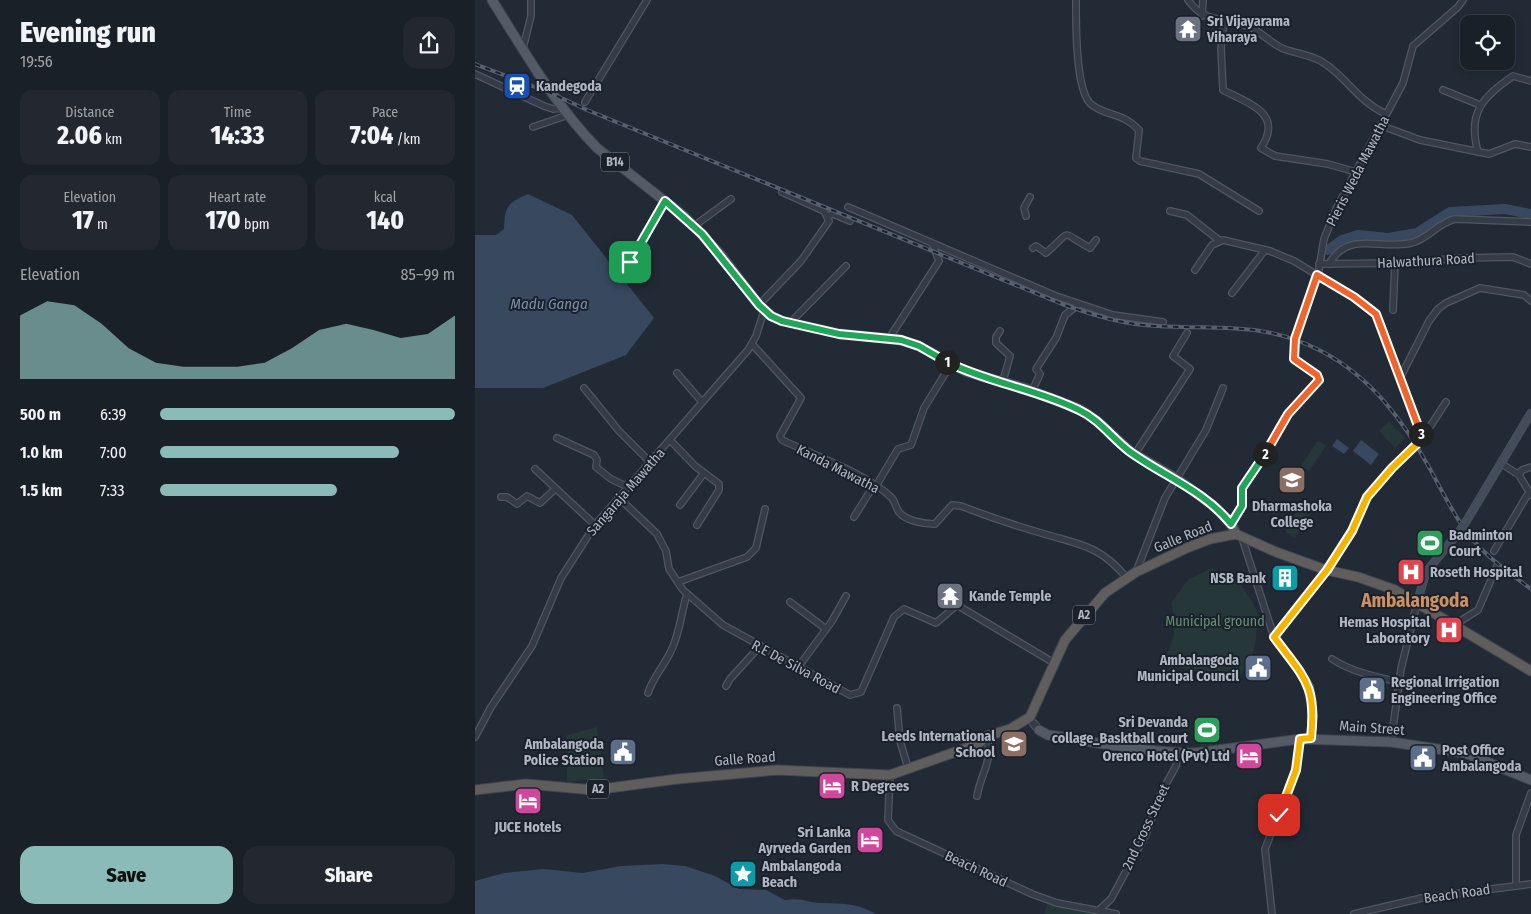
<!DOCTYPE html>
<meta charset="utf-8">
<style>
body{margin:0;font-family:"Fira Sans Condensed",sans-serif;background:#232830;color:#f1f3f6;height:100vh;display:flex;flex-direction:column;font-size:19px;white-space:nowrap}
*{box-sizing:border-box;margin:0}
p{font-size:16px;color:#9fa3a8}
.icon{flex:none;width:28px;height:28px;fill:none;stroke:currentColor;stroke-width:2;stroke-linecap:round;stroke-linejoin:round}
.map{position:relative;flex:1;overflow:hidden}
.details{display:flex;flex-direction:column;background:#1a2028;width:475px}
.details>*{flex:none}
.buttons{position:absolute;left:985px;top:15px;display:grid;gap:10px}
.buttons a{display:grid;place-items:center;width:55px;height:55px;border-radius:10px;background:#1a2028;box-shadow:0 2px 8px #0003,0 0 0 1px #383e45;font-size:25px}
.pin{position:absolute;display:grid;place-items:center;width:42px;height:42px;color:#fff;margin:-21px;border-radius:10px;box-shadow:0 2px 8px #0006}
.km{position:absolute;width:25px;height:25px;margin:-12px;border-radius:50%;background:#222;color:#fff;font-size:14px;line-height:25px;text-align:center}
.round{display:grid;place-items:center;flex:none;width:52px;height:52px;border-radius:15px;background:#232830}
.summary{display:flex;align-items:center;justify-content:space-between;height:85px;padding:0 20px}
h1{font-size:28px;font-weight:800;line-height:38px}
.figures{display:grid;grid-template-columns:repeat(3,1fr);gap:8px;height:85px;padding:5px 20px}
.figures div{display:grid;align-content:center;border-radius:12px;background:#232830;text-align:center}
.figures b{font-size:25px;font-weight:800}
.figures small{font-size:14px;font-weight:400}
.figures p{font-size:14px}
.chart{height:140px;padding:10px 20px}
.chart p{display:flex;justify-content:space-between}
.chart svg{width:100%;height:90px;margin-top:5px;fill:#8bbbb9;opacity:.7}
.cta{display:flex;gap:10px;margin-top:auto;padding:10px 20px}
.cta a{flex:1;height:58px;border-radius:15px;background:#8bbbb9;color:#111;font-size:20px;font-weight:800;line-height:58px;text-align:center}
.cta a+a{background:#232830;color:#f1f3f6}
ul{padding:0 20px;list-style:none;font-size:16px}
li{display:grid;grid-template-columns:80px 60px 1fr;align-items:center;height:38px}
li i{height:12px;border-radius:6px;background:#8bbbb9}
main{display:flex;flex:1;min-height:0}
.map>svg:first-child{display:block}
.green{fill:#253738}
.water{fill:#38485f}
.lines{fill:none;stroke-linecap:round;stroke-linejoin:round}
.river{stroke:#38485f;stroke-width:10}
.minor-casing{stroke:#505761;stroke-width:8}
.tertiary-casing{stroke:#505761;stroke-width:9}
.secondary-casing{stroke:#505761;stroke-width:9}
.primary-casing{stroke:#3e4550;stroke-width:11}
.trunk-casing{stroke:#404751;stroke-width:11}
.minor{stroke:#353c47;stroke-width:5.5}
.tertiary{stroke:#353c47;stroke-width:7}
.secondary{stroke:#434c5a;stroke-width:8}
.primary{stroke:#535b67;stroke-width:9}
.trunk{stroke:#605e5d;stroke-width:9}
.rail-casing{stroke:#57606e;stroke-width:4}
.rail{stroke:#1b212b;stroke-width:2;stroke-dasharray:5.5;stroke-linecap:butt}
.secondary-bridge-casing{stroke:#505761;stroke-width:9;stroke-linecap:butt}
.secondary-bridge{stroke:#434c5a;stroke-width:8}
.split-1-casing{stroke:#fff;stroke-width:10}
.split-2-casing{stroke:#fff;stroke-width:10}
.split-3-casing{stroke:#fff;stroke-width:10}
.split-4-casing{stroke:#fff;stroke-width:10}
.split-1{stroke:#22a559;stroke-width:6}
.split-2{stroke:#22a559;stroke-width:6}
.split-3{stroke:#f0652b;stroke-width:6}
.split-4{stroke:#f5b400;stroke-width:6}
.labels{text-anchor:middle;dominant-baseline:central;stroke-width:4;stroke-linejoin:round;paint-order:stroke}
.shield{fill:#1b212b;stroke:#838a95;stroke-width:1}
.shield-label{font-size:12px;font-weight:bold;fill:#b0b7c3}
.poi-label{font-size:14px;font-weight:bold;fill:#b0b7c3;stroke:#1b212b;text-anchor:start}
.street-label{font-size:14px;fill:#b0b7c3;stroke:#1b212b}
.park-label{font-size:14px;fill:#699272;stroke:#1b212b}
.water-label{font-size:15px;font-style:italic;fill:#7a8eaa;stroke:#1b212b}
.district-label{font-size:19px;font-weight:bold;fill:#cb9063;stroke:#1b212b}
</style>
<main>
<section class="details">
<div class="summary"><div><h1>Evening run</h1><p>19:56</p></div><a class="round"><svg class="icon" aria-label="share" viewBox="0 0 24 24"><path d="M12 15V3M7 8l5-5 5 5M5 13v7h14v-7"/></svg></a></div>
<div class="figures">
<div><p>Distance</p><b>2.06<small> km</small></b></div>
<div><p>Time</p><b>14:33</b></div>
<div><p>Pace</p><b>7:04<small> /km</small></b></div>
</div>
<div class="figures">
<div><p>Elevation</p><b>17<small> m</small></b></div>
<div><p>Heart rate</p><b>170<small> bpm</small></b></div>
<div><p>kcal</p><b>140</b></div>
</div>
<div class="chart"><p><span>Elevation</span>85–99 m</p>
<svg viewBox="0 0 160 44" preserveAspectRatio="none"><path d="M0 44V13L10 6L20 8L30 17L40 29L50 36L60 38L70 38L80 38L90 36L100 29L110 20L120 17L130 20L140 24L150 22L160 13V44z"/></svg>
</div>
<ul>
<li><b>500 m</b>6:39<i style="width:100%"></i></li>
<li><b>1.0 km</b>7:00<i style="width:81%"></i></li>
<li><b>1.5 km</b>7:33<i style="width:60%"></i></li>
</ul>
<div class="cta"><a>Save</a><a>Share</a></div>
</section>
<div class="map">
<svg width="1056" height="914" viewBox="0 0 1056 914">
<rect width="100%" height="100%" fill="#222a36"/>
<g class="green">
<path d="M914,421L930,438L920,448L904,431Z"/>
<path d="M843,440L851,446L834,471L826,466Z"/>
<path d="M823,509L834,515L820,538L810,532Z"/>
<path d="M736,568L763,580L783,612L781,638L776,661L761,681L691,664C690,653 697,645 699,634C700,624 699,612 696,603L713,580Z"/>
<path d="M725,719H738V745L725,746Z"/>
<path d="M122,727L129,778L92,782V735Z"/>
<path d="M573,903L618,914H569Z"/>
</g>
<g class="water">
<path d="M53,194L97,215L179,318L151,355L68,388H0V235H21L29,229C30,205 32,204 53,194Z"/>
<path d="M862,439L874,448L869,454L857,446Z"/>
<path d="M886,440L904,454L896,465L878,451Z"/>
<path d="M188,864L210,866L240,876L264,889L291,890L310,900C328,897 333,903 348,903C369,904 382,903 401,914H0V881L29,873L68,869L108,873L146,866Z"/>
</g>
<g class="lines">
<path class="river" d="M853,250L867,240L883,235L913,238L942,233L975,212L1030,209L1056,214"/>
<defs>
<g id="minor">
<path d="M601,0C601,21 600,93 617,105C633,117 647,112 664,130L661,158L665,161L724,174L784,211"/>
<path d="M713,0C731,26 752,15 777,28C788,34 797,44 809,49C823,54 837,55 849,63C872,78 884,102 911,114"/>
<path d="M727,16L728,0"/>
<path d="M749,21L746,48L748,90C774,104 809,113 786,148L800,156L853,164L881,172"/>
<path d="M48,48L56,16V0"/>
<path d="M0,74L69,106L78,109L88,108"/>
<path d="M968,90L1005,105"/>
<path d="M110,102L172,0"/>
<path d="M905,125L945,140L1014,154L1040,144L1056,147"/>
<path d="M58,127L93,115"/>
<path d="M1003,152C992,112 1008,97 1038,76L1056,81"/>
<path d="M373,207L581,296L638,315L688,322"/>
<path d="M695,211L712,215L745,241"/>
<path d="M353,216L358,214L375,221"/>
<path d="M551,216L549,208L555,197"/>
<path d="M219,226L256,199"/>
<path d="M558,248L561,246L571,253C599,229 583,231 615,248L621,240"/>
<path d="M155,262L190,201"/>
<path d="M844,264L920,263L988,258L1038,257L1056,264"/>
<path d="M854,264C873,230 904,250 936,243C954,239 962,223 980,219L1056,222"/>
<path d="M720,270L737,245L748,240L795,251L819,261L893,306L901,314L907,327L947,439L917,468L892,497L877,531L851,570L799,637"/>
<path d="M757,293L790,250"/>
<path d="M284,305L326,261L354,221L349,211L307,192"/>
<path d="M918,310L920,263"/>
<path d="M315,323L371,266"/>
<path d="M525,331L521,337V343L535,356L528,381"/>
<path d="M415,337L464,261L458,245"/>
<path d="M277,344L326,398L305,436L307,440C338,455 393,474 417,498C420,502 421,508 424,512C431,521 449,524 460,524L477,505L486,506C512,516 538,525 566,533C605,545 623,544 652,578"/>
<path d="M202,373L227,402"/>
<path d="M926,376L954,321L963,309L971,303L1005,288L1049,295L1056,301"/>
<path d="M109,388L144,431L176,463"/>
<path d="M557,391L565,374L561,369L581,338L590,315L604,304"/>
<path d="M82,438L119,455L122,460L121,467L136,479L153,487"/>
<path d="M947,439L971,402"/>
<path d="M195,440L220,466L244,484V490L222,525"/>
<path d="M660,454L715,369L698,356L712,333"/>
<path d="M1027,464L1044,475L1056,495"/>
<path d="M60,469L120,525"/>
<path d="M1044,475L1047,470L1056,467"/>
<path d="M401,486L423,449L436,445L449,408L476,364"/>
<path d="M26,497H32L42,504L52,496L65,503L80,489"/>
<path d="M143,497L182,534L191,551L194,569L208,590L248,625L375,695L386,692L419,617L429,609L461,623L482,605L579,663"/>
<path d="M205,505L229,473"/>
<path d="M379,517L399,485"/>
<path d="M756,524L767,506V488L786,462L804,427L813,414L844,380L842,375L819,359L820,339L843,275L849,239L861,209L928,83L938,46L983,7L988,0"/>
<path d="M767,538L799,637L835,686L839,715L836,738"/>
<path d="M1019,551L1054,492"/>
<path d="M661,572L690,498L731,430L748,388"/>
<path d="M203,582L272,557L281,548L290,509"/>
<path d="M315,602L351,629"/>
<path d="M979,625L1003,610L1022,566"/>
<path d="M857,659C877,672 901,677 924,682"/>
<path d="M324,666L357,621L371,596"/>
<path d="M251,686L255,679L285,646"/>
<path d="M173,693C178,677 189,666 196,651C205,633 206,613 212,594"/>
<path d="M422,708L425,741L433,768"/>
<path d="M0,737L16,707L57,646L86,578L120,525L273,350L281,336L289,311"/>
<path d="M916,742L926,669L942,603"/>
<path d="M415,775L413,820L421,831L557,894L582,903L641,914"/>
<path d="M502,796C507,769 517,767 512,736"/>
<path d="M1041,886V835L1056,793"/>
<path d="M624,910L636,899L671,834L687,791L701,766L703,753"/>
<path d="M797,914L790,849L821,770L825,739"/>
<path d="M879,914L947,898L1056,884"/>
</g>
<path id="tertiary" d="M558,723L564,730"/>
<g id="secondary">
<path d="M992,520L1056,413"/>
<path d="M942,603L951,572L984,532"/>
</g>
<g id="primary">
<path d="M17,0C49,51 80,105 122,148L209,216L245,254L284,305L296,316L307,321L365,334L426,340L444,346L492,372L549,388L606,410L621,420L656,452L702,479L740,507L756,524L761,534"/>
<path d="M564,730L573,735C622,742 670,753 720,753L825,739L916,742L990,753L1056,780"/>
</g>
<path id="trunk" d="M0,790L51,784L119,790L202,779L302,770L415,775L503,744L512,736L535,729L555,717L590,640L630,593L661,572L714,547L735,539L761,534L801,552L851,570L883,577L920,590L1056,671"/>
</defs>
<use href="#minor" class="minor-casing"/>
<use href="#tertiary" class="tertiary-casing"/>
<use href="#secondary" class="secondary-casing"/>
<use href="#primary" class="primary-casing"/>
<use href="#trunk" class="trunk-casing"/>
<use href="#minor" class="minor"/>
<use href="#tertiary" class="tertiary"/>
<use href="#secondary" class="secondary"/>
<use href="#primary" class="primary"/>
<use href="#trunk" class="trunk"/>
<defs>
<path id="rail" d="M0,64L78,94L112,110L587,304C618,315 649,325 683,326C744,330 788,321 846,351C896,377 928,420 955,469C967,491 978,514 993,534C1010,556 1034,573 1056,589"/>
</defs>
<use href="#rail" class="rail-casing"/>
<use href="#rail" class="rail"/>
<defs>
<path id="secondary-bridge" d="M984,532L992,520"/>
</defs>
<use href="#secondary-bridge" class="secondary-bridge-casing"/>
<use href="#secondary-bridge" class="secondary-bridge"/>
</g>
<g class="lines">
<defs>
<path id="split-1" d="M155,262L190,201L227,234L284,305L296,316L307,321L364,334L426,340L444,346L472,362"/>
<path id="split-2" d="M472,362C514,383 562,389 604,410C624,419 637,438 654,451C688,476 729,490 756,524L767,506V488L790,454"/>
<path id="split-3" d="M790,454L813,414L844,380L842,375L819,359L820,339L842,275L879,297L901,314L946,434"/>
<path id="split-4" d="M804,815L821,770L825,739L836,738C842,684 829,678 799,637L852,570L877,531L892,497L917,468L947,439L946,434"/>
</defs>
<use href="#split-1" class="split-1-casing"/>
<use href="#split-2" class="split-2-casing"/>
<use href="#split-3" class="split-3-casing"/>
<use href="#split-4" class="split-4-casing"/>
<use href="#split-1" class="split-1"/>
<use href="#split-2" class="split-2"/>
<use href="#split-3" class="split-3"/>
<use href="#split-4" class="split-4"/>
</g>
<defs>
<symbol id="temple-square" viewBox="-11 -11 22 22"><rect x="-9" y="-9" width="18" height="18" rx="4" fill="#6b7280" stroke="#1b212b"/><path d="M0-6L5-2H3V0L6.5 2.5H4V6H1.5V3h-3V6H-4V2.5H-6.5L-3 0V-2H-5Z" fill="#fff"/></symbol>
<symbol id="station-square" viewBox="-11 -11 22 22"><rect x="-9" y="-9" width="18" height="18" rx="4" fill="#1a4fb4" stroke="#1b212b"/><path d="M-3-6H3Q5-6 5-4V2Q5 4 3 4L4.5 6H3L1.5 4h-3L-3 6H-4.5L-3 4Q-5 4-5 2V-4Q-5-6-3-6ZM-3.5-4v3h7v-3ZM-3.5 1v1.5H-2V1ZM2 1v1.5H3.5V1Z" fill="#fff"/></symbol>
<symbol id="university-square" viewBox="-11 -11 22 22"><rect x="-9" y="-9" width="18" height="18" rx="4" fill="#8d6e63" stroke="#1b212b"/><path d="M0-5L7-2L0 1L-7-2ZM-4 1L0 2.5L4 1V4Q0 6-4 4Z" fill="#fff"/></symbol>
<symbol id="stadium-square" viewBox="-11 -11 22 22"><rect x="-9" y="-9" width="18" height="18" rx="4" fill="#2e9e5b" stroke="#1b212b"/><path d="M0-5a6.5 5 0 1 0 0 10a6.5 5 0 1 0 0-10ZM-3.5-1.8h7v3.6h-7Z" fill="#fff"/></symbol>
<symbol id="hospital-square" viewBox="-11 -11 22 22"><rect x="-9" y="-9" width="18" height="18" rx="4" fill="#e0444e" stroke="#1b212b"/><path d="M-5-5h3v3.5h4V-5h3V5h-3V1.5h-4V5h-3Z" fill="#fff"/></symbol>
<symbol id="building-square" viewBox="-11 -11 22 22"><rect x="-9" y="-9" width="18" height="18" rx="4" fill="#0f9aa8" stroke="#1b212b"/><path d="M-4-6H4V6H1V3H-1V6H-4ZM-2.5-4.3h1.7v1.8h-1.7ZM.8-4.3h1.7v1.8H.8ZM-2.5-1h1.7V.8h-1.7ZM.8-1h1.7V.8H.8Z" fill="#fff"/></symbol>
<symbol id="civic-square" viewBox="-11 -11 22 22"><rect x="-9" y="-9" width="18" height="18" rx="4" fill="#5c6f8a" stroke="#1b212b"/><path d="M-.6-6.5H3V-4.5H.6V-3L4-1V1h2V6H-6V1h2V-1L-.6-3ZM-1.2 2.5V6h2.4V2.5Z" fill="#fff"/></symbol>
<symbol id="school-square" viewBox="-11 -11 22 22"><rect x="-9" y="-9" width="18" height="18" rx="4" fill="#8d6e63" stroke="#1b212b"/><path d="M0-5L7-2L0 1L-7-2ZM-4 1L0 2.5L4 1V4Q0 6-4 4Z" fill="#fff"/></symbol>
<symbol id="hotel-square" viewBox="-11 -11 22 22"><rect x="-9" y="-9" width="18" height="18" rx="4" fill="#d1479c" stroke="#1b212b"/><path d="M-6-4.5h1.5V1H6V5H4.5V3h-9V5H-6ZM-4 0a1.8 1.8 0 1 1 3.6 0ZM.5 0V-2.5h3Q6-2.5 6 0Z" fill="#fff"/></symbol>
<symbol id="sight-square" viewBox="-11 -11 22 22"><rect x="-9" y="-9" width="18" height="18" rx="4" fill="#0f9aa8" stroke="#1b212b"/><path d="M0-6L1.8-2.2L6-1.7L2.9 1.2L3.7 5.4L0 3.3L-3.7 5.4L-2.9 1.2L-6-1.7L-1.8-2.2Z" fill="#fff"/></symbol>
</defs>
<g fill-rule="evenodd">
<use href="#temple-square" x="697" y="13" width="32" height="32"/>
<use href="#station-square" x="26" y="70" width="32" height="32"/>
<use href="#university-square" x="801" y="464" width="32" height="32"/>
<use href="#stadium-square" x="939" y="527" width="32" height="32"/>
<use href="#hospital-square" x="920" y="556" width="32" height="32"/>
<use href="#building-square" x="794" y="562" width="32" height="32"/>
<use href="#temple-square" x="459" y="580" width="32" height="32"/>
<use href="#hospital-square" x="958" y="614" width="32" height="32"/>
<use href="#civic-square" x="767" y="652" width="32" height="32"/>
<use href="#civic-square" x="881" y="674" width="32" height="32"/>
<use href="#stadium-square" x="716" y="714" width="32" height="32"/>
<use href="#school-square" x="523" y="728" width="32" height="32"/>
<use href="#civic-square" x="132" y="736" width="32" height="32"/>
<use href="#hotel-square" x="758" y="740" width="32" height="32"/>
<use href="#civic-square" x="932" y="742" width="32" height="32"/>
<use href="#hotel-square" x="341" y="770" width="32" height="32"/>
<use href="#hotel-square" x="37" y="785" width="32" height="32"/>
<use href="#hotel-square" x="379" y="824" width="32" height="32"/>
<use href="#sight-square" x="252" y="858" width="32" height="32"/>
</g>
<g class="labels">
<g class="shield">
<rect x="126" y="152.5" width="28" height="19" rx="4"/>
<rect x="598" y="605.5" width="22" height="19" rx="4"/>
<rect x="112" y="779.5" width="22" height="19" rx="4"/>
</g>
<g class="shield-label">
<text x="140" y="162">B14</text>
<text x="609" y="615">A2</text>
<text x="123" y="789">A2</text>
</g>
<g class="poi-label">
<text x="732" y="21">Sri Vijayarama<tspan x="732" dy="16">Viharaya</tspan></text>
<text x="61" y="86">Kandegoda</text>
<text x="817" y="506" text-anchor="middle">Dharmashoka<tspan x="817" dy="16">College</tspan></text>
<text x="974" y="535">Badminton<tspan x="974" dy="16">Court</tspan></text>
<text x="955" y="572">Roseth Hospital</text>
<text x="791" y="578" text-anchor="end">NSB Bank</text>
<text x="494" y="596">Kande Temple</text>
<text x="955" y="622" text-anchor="end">Hemas Hospital<tspan x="955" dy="16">Laboratory</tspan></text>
<text x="764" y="660" text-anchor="end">Ambalangoda<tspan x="764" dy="16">Municipal Council</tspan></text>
<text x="916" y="682">Regional Irrigation<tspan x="916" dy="16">Engineering Office</tspan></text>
<text x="713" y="722" text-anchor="end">Sri Devanda<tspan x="713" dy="16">collage_Basktball court</tspan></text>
<text x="520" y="736" text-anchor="end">Leeds International<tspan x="520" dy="16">School</tspan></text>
<text x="129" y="744" text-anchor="end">Ambalangoda<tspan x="129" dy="16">Police Station</tspan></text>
<text x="967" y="750">Post Office<tspan x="967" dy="16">Ambalangoda</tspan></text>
<text x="755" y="756" text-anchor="end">Orenco Hotel (Pvt) Ltd</text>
<text x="376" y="786">R Degrees</text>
<text x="53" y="827" text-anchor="middle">JUCE Hotels</text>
<text x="376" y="832" text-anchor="end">Sri Lanka<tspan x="376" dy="16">Ayrveda Garden</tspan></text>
<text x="287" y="866">Ambalangoda<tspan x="287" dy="16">Beach</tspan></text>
</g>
<g class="street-label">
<text transform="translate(883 171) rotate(-63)">Pieris Weda Mawatha</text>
<text transform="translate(951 261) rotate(-3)">Halwathura Road</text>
<text transform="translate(363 469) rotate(27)">Kanda Mawatha</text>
<text transform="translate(151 492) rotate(-49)">Sangaraja Mawatha</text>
<text transform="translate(708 537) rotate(-22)">Galle Road</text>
<text transform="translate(321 667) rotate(28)">R.E De Silva Road</text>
<text transform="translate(897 728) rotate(4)">Main Street</text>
<text transform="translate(270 759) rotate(-4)">Galle Road</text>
<text transform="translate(671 827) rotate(-65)">2nd Cross Street</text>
<text transform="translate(501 869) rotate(25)">Beach Road</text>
<text transform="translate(982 894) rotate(-8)">Beach Road</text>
</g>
<g class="park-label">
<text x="740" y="621">Municipal ground</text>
</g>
<g class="water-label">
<text x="74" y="304">Madu Ganga</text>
</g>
<g class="district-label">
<text x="940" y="600">Ambalangoda</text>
</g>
</g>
</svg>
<div class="buttons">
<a><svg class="icon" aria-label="locate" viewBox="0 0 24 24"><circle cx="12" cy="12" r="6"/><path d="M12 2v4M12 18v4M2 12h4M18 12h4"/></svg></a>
</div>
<div class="pin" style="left:155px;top:262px;background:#1e9e55"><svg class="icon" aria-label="arrive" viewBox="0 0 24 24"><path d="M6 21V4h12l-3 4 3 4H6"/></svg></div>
<div class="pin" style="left:804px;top:815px;background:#d93025"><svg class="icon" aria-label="check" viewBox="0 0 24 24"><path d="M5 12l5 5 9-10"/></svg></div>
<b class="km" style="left:472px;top:362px">1</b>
<b class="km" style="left:790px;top:454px">2</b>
<b class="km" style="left:946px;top:434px">3</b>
</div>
</main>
